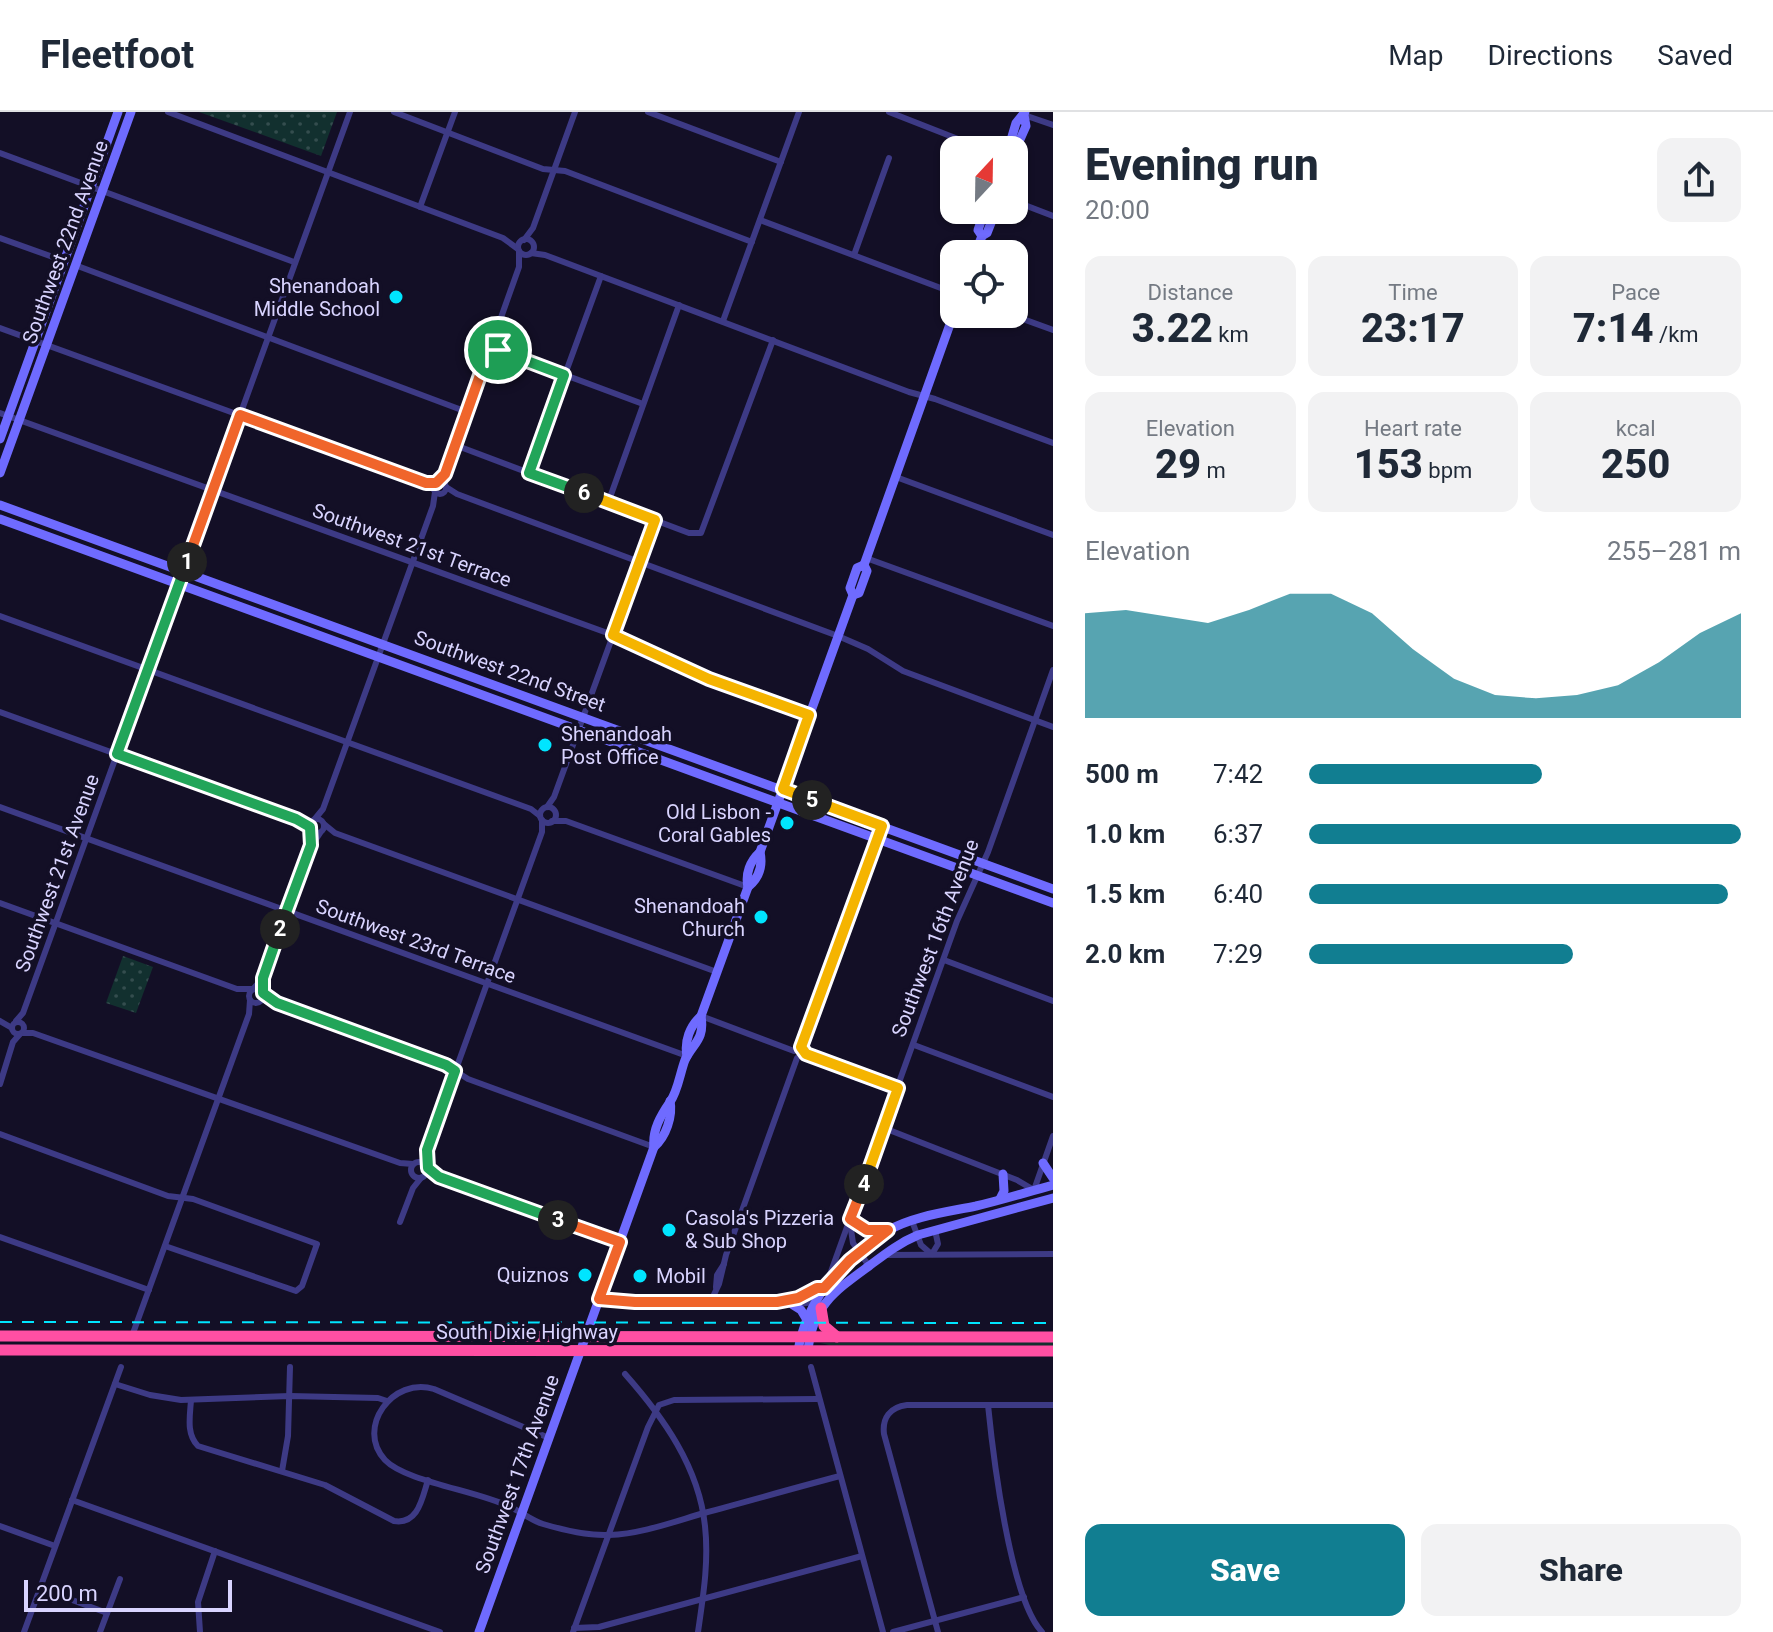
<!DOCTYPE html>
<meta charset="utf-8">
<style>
body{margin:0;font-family:Roboto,sans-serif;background:#f2f2f3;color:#1f2937;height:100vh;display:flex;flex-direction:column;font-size:30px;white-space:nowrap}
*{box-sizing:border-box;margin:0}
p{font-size:26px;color:#747a83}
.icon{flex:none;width:44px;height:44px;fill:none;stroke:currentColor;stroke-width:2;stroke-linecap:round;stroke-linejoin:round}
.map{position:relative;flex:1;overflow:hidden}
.details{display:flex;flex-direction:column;background:#fff;width:720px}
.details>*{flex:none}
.needle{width:52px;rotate:22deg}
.buttons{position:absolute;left:940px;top:24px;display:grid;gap:16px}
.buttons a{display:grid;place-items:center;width:88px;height:88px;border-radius:16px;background:#fff;box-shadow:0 2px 6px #0004;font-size:40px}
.scale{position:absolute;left:24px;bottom:20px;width:208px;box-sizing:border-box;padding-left:8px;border:4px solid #d9d4ff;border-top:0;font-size:22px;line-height:28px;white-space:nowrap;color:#d9d4ff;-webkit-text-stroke:6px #130f26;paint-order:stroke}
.pin{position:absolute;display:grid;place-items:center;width:68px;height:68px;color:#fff;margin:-34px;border:4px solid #fff;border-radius:50%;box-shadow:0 2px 8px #0007}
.km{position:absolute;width:40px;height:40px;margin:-20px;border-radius:50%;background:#222;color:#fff;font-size:22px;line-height:40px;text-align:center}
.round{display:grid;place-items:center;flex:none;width:84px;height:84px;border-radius:16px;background:#f2f2f3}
.overview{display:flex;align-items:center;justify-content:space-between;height:136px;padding:0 32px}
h1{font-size:44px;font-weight:800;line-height:60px}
.stats{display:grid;grid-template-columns:repeat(3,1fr);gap:12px;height:136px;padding:8px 32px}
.stats div{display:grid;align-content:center;border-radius:16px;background:#f2f2f3;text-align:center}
.stats b{font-size:40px;font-weight:800}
.stats small{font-size:22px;font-weight:400}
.stats p{font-size:22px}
.chart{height:224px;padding:16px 32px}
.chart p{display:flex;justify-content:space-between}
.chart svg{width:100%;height:144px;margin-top:8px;fill:#117e91;opacity:.7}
.cta{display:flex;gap:16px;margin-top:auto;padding:16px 32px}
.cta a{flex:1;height:92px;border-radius:16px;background:#117e91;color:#fff;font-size:32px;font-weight:800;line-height:92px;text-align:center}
.cta a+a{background:#f2f2f3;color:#1f2937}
ul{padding:0 32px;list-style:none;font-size:26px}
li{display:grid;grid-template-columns:128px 96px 1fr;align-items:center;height:60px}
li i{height:20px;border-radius:10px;background:#117e91}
header{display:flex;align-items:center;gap:48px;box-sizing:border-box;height:112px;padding:0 40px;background:#fff;border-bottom:2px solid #e0e1e3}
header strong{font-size:38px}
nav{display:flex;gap:44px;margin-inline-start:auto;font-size:28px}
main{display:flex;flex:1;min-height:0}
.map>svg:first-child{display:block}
.grass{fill:#12302f}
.park{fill:url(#park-dots)}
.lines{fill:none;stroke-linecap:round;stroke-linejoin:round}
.street{stroke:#3d3a85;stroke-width:6}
.secondary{stroke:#6f6bff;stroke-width:9}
.highway{stroke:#ff4fa3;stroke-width:11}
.rail{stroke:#00e5ff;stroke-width:2;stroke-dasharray:12 10;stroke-linecap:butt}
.split-1-casing{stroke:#fff;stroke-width:16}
.split-2-casing{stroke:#fff;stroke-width:16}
.split-3-casing{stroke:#fff;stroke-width:16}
.split-4-casing{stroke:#fff;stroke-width:16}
.split-5-casing{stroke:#fff;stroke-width:16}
.split-6-casing{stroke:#fff;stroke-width:16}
.split-7-casing{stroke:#fff;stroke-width:16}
.split-1{stroke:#f0652b;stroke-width:10}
.split-2{stroke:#22a559;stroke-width:10}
.split-3{stroke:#22a559;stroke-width:10}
.split-4{stroke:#f0652b;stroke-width:10}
.split-5{stroke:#f5b400;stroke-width:10}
.split-6{stroke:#f5b400;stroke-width:10}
.split-7{stroke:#22a559;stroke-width:10}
.poi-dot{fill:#00e5ff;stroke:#130f26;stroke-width:3}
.labels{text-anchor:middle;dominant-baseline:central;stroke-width:7;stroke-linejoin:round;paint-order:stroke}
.street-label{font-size:20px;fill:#d9d4ff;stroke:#130f26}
.poi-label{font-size:20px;fill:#d9d4ff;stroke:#130f26;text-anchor:end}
</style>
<header>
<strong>Fleetfoot</strong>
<nav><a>Map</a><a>Directions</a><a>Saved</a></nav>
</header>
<main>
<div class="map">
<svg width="1053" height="1520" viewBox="0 0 1053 1520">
<defs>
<pattern id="park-dots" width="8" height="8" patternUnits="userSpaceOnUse" patternTransform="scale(2)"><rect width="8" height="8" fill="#12302f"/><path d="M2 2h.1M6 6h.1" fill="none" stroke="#344d4e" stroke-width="1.8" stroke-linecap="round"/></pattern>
</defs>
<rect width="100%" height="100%" fill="#130f26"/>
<path class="grass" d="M1053,1230V1234L829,1233L820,1231Z"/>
<g class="park">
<path d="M199,0H337L321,44Z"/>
<path d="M123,844L153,855L136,901L106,891Z"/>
</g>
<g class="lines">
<g class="street">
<path d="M168,0L503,126L518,137"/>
<path d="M394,0L543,57L565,59L752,130"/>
<path d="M648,0L781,50"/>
<path d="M889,0L986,38"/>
<path d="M1024,3L1053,13"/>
<path d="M0,41L294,150"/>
<path d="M1014,89L1053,104"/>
<path d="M420,95L455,0"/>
<path d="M760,108L954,181"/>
<path d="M0,126L64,149"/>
<circle cx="526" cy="135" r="8"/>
<path d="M524,128L533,116L575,0"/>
<path d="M531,141L545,143L909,280L935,287L1053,331"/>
<path d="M854,143L889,46"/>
<path d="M75,153L467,300"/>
<path d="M1009,202L1053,218"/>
<path d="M723,209L799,0"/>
<path d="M0,216L426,371L433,377"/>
<path d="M490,235L643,292"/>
<path d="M0,301L613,523L709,567L809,603"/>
<path d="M455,333L689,421H701L773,228"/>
<path d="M529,361L601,164"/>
<path d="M896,365L1053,423"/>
<circle cx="440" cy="376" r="6"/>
<path d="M445,372L446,360L519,155V139"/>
<path d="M446,375L457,382L838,524L868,537L903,559L1053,615"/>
<path d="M608,391L679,193"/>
<path d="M866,446L1053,514"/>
<path d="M0,504L531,697L540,704"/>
<path d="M0,600L296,707L310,715"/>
<path d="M0,695L687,944"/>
<path d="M547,695L554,685L655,408"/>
<circle cx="548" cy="703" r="8"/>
<circle cx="317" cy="714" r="7"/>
<path d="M314,708L323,697L433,394L435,380"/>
<path d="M552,709H566L748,775"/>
<path d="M324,712L335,721L717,860"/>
<path d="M0,791L237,877H252"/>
<path d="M944,848L1053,889"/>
<path d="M254,876L263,866L310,736L320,721"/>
<circle cx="256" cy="884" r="7"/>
<path d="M263,881L277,891L446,953L468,967L654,1035"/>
<path d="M701,904L794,939"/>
<path d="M0,909L12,916"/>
<path d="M16,909L23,901L350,0"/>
<circle cx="18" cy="916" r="6"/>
<path d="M22,921H33L400,1051L413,1052"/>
<path d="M914,933L1053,985"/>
<path d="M801,935L882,714"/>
<path d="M806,942L898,976"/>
<path d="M0,972L13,930L20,922"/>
<path d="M884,1016L1017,1068L1034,1078L1053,1024"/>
<path d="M0,1022L168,1084L193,1087L317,1132L302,1174L296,1179L165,1134"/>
<circle cx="419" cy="1058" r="8"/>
<path d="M426,1052L427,1037L542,720V708"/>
<path d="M428,1056L439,1065L620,1130"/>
<path d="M850,1107L867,1118L883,1119"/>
<path d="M912,1109L921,1133L929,1140"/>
<path d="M400,1110L413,1076L421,1066"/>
<path d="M850,1111L853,1131L869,1154"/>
<path d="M0,1125L149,1178"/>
<path d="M932,1142L938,1132L935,1118"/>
<path d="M885,1143L1053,1142"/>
<path d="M828,1168L957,809L988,740L1053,558"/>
<path d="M716,1175L717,1163L724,1152"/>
<path d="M599,1187L777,1190L793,1193L819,1189"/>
<path d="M710,1191L719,1172L726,1143L797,946"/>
<path d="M132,1224L249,902L250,888"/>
<path d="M811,1255L883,1520"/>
<path d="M625,1262C663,1305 699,1355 705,1414C709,1450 703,1485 698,1520"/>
<path d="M115,1272L150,1283L181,1288L290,1284L378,1286L387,1289"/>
<path d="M191,1288C190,1304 186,1322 198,1334L325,1373L394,1409C418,1413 422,1387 428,1368"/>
<path d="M988,1293C993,1343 1010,1486 1042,1520"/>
<path d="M549,1326L434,1277C393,1264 355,1316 385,1348C406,1370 479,1379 510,1395C522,1400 530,1408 543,1412C563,1418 587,1424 609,1423C641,1422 673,1410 704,1401C749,1389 794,1376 840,1364"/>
<path d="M282,1359L288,1324L290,1255"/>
<path d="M72,1388L440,1520"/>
<path d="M0,1414L55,1434"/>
<path d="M40,1476L107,1501"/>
<path d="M574,1516L599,1515L862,1444"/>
<path d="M24,1520L121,1255"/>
<path d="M100,1520L120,1467"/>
<path d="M200,1520L198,1490L215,1439"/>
<path d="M573,1520L648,1315L659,1293L674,1288L817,1287"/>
<path d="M893,1520L1024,1485"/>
<path d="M938,1520L884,1322C882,1306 890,1295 907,1293H1053"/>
</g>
<g class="secondary">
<path d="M1008,38L1016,11L1025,0"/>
<path d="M1014,41L1026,14L1024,3"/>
<path d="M982,124L978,118L985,98"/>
<path d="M975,142L982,124L987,121L996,98"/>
<path d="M0,327L118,0"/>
<path d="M0,361L131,0"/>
<path d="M0,393L1053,777"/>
<path d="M0,407L1053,791"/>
<path d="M853,483L859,481L867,459L864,453L954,201"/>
<path d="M748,775C759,766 763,754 760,740"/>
<path d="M687,944C684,929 690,914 701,904L748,775C745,762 750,749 760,740L853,483L850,476L857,456L864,453"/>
<path d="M654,1035C666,1025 673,1004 670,989"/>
<path d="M1043,1051L1053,1066"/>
<path d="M1000,1087L1004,1079L1003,1062"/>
<path d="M777,1190L824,1176"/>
<path d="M793,1193L801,1198L807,1208"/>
<path d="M798,1239C806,1189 843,1144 887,1119C913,1104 947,1100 976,1094C1002,1088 1027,1080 1053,1073"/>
<path d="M808,1239C812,1194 835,1179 869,1154C885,1142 899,1131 918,1123L1053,1086"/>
<path d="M479,1520L654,1035C652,1018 661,1003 670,990C678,979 680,961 685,948C693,931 705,928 701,904"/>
</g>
<g class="highway">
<path d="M821,1196L824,1214L837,1225"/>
<path d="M0,1224L1053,1225"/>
<path d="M0,1238L1053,1239"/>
</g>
<path class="rail" d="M0,1210L1053,1211"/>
</g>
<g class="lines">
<defs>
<path id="split-1" d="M187,450L240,303L426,371H436L445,362L490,235L498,238"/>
<path id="split-2" d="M187,450L117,642L296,707L310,715L311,733L280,817"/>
<path id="split-3" d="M280,817L263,866V881L277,891L446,953L455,959L427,1038L428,1056L439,1065L558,1108"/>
<path id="split-4" d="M558,1108L620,1130L599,1187L635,1190H777L798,1186L817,1176H824L850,1148L888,1118H867L850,1107L864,1072"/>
<path id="split-5" d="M812,688L882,714L801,935L806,942L898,976L864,1072"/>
<path id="split-6" d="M584,381L655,408L613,523L709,567L809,603L783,677L812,688"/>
<path id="split-7" d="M498,238L564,263L529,361L584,381"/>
</defs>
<use href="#split-1" class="split-1-casing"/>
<use href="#split-2" class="split-2-casing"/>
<use href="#split-3" class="split-3-casing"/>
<use href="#split-4" class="split-4-casing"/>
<use href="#split-5" class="split-5-casing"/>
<use href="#split-6" class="split-6-casing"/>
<use href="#split-7" class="split-7-casing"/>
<use href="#split-1" class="split-1"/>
<use href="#split-2" class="split-2"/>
<use href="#split-3" class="split-3"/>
<use href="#split-4" class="split-4"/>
<use href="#split-5" class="split-5"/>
<use href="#split-6" class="split-6"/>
<use href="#split-7" class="split-7"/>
</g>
<g class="poi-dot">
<circle cx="396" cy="185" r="8"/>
<circle cx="545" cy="633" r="8"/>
<circle cx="787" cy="711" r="8"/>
<circle cx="761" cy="805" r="8"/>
<circle cx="669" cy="1118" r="8"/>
<circle cx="585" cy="1163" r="8"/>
<circle cx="640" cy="1164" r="8"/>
</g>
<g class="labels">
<g class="street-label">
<text transform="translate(65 130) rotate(-70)">Southwest 22nd Avenue</text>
<text transform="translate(412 433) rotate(20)">Southwest 21st Terrace</text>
<text transform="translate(510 559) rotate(20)">Southwest 22nd Street</text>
<text transform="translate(57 761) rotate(-70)">Southwest 21st Avenue</text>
<text transform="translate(935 826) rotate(-69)">Southwest 16th Avenue</text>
<text transform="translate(416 829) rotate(20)">Southwest 23rd Terrace</text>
<text x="527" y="1220">South Dixie Highway</text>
<text transform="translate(517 1362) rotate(-70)">Southwest 17th Avenue</text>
</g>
<g class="poi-label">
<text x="380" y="174">Shenandoah<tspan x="380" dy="23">Middle School</tspan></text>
<text x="561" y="622" text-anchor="start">Shenandoah<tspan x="561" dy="23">Post Office</tspan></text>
<text x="771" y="700">Old Lisbon -<tspan x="771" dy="23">Coral Gables</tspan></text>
<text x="745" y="794">Shenandoah<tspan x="745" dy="23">Church</tspan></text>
<text x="685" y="1106" text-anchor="start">Casola's Pizzeria<tspan x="685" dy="23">&amp; Sub Shop</tspan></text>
<text x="569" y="1163">Quiznos</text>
<text x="656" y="1164" text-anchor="start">Mobil</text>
</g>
</g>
</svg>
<div class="buttons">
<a><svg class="needle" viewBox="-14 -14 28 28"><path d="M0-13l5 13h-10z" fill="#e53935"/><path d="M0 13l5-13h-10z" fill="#747a83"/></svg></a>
<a><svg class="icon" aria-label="locate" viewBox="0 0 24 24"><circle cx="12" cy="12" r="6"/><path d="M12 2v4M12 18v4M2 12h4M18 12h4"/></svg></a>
</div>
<div class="scale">200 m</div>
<div class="pin" style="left:498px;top:238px;background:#1e9e55"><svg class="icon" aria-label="arrive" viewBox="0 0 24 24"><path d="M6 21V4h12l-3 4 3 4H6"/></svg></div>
<b class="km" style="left:187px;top:450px">1</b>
<b class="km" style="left:280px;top:817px">2</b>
<b class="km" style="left:558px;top:1108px">3</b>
<b class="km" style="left:864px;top:1072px">4</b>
<b class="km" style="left:812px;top:688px">5</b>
<b class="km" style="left:584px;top:381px">6</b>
</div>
<section class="details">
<div class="overview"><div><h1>Evening run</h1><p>20:00</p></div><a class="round"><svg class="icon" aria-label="share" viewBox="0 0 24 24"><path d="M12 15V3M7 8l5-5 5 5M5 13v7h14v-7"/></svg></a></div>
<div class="stats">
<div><p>Distance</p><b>3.22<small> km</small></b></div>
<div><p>Time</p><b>23:17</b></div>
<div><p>Pace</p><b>7:14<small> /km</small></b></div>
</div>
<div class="stats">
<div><p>Elevation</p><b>29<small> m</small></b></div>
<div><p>Heart rate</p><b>153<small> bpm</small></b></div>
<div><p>kcal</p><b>250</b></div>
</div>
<div class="chart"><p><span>Elevation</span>255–281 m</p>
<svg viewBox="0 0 160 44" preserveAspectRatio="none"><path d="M0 44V12L10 11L20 13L30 15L40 11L50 6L60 6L70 12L80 23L90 32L100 37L110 38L120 37L130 34L140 27L150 18L160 12V44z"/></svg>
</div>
<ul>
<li><b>500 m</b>7:42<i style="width:54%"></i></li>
<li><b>1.0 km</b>6:37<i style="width:100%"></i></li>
<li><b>1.5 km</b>6:40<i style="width:97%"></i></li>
<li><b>2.0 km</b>7:29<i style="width:61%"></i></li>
</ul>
<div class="cta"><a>Save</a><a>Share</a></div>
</section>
</main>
